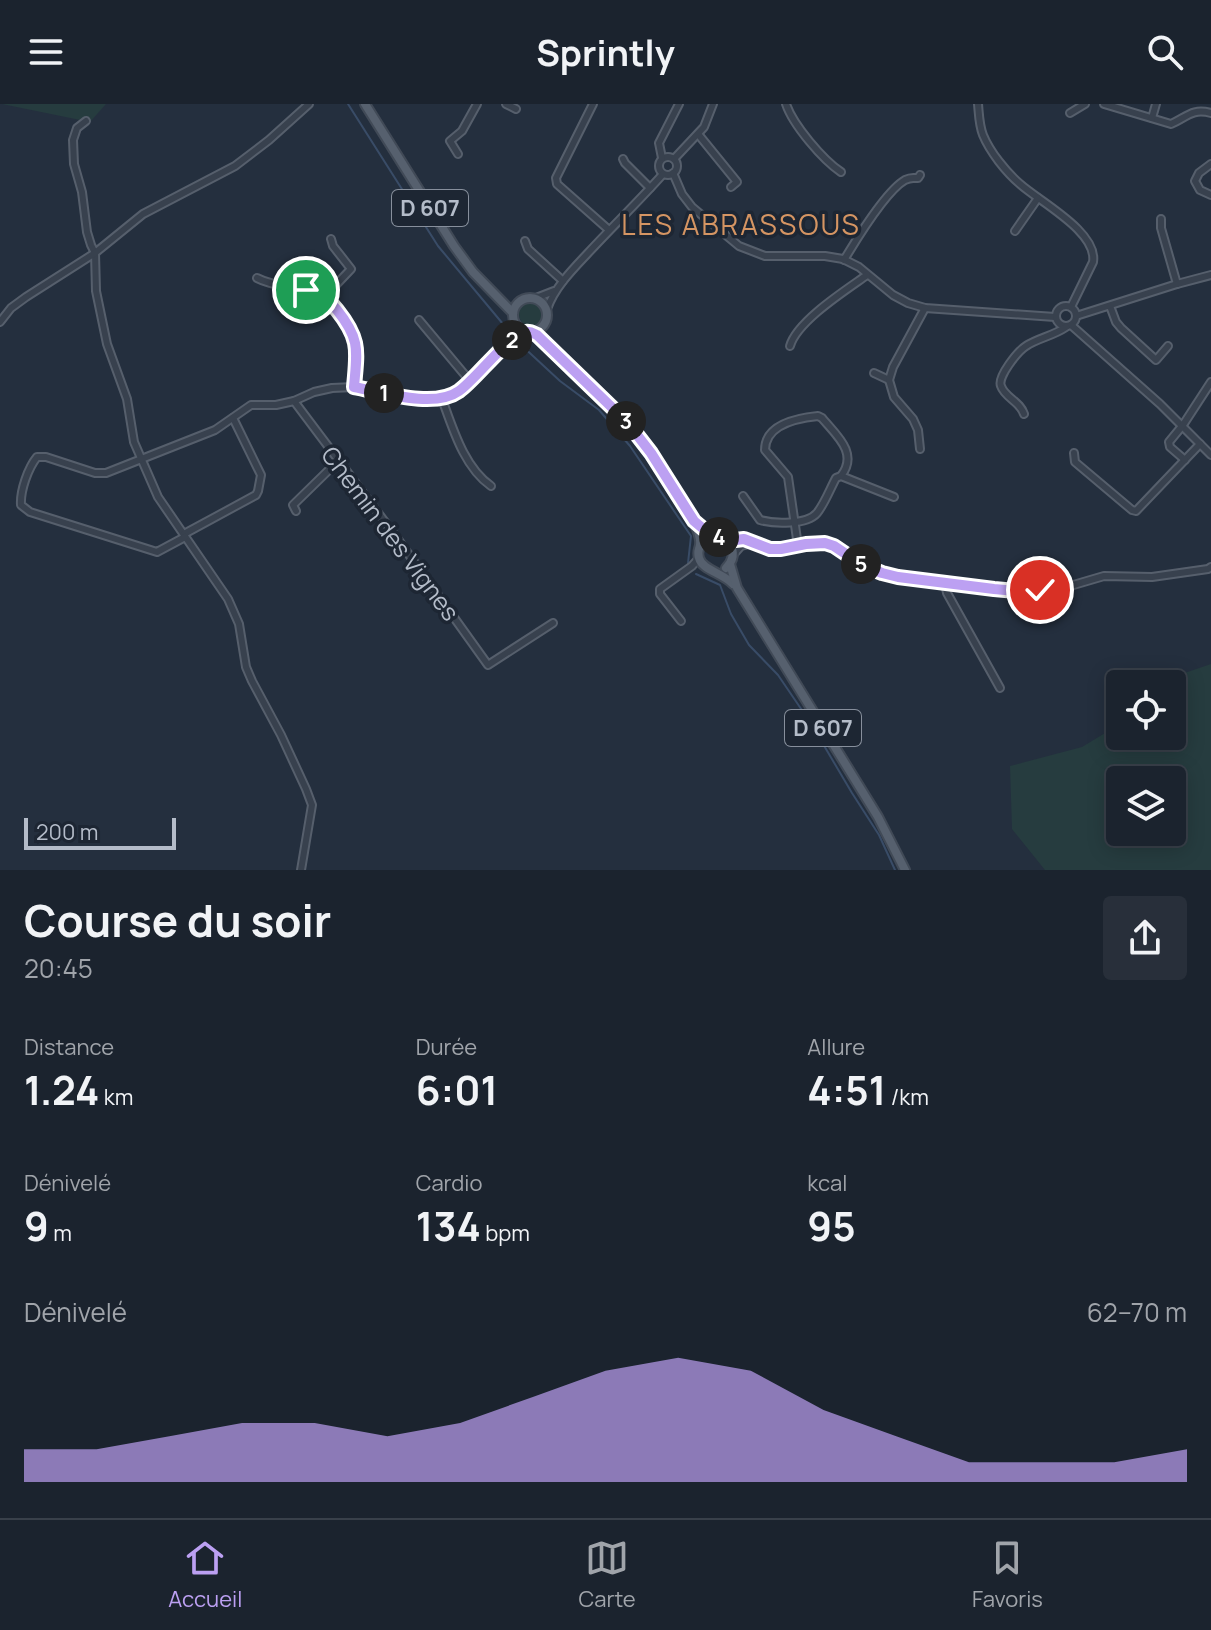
<!DOCTYPE html>
<html lang="fr">
<meta charset="utf-8">
<style>
body{margin:0;font-family:Manrope,sans-serif;background:#282f3a;color:#f1f3f6;height:100vh;display:flex;flex-direction:column;font-size:30px;white-space:nowrap}
*{box-sizing:border-box;margin:0}
p{font-size:26px;color:#a0a4aa}
.icon{flex:none;width:44px;height:44px;fill:none;stroke:currentColor;stroke-width:2;stroke-linecap:round;stroke-linejoin:round}
.map{position:relative;height:766px;overflow:hidden}
.panel{display:flex;flex-direction:column;background:#1b232e;flex:1}
.panel>*{flex:none}
.tools{position:absolute;left:1106px;top:566px;display:grid;gap:16px}
.tools a{display:grid;place-items:center;width:80px;height:80px;border-radius:8px;background:#1b232e;box-shadow:0 4px 20px #0003,0 0 0 2px #39404a;font-size:40px}
.scale{position:absolute;left:24px;bottom:20px;width:152px;box-sizing:border-box;padding-left:8px;border:4px solid #b4bcc9;border-top:0;font-size:22px;line-height:28px;white-space:nowrap;color:#b4bcc9;-webkit-text-stroke:6px #1d2633;paint-order:stroke}
.pin{position:absolute;display:grid;place-items:center;width:68px;height:68px;color:#fff;margin:-34px;border:4px solid #fff;border-radius:50%;box-shadow:0 2px 8px #0007}
.km{position:absolute;width:40px;height:40px;margin:-20px;border-radius:50%;background:#222;color:#fff;font-size:22px;line-height:40px;text-align:center}
.round{display:grid;place-items:center;flex:none;width:84px;height:84px;border-radius:8px;background:#282f3a}
.summary{display:flex;align-items:center;justify-content:space-between;height:136px;padding:0 24px}
h1{font-size:44px;font-weight:700;line-height:60px}
.figures{display:grid;grid-template-columns:repeat(3,1fr);gap:12px;height:136px;padding:8px 24px}
.figures div{display:grid;align-content:center}
.figures b{font-size:40px;font-weight:700}
.figures small{font-size:22px;font-weight:400}
.figures p{font-size:22px}
.chart{height:224px;padding:16px 24px}
.chart p{display:flex;justify-content:space-between}
.chart svg{width:100%;height:144px;margin-top:8px;fill:#bca0f2;opacity:.7}
header{display:flex;justify-content:space-between;align-items:center;height:104px;padding:0 24px;background:#1b232e;font-size:36px;font-weight:700}
.dock{display:flex;justify-content:space-around;align-items:center;height:112px;border-top:2px solid #39404a;background:#1b232e;font-size:22px;color:#a0a4aa}
.dock a{display:grid;justify-items:center;gap:4px}
.dock .on{color:#bca0f2}
.map>svg:first-child{display:block}
.green{fill:#263c3f;fill-rule:evenodd}
.lines{fill:none;stroke-linecap:round;stroke-linejoin:round}
.stream{stroke:#394c67;stroke-width:2}
.minor-casing{stroke:#565f6c;stroke-width:10}
.major-casing{stroke:#414a57;stroke-width:12}
.minor{stroke:#38414e;stroke-width:6}
.major{stroke:#56606e;stroke-width:8}
.route-casing{stroke:#fff;stroke-width:16}
.route{stroke:#bca0f2;stroke-width:10}
.labels{text-anchor:middle;dominant-baseline:central;stroke-width:7;stroke-linejoin:round;paint-order:stroke}
.shield{fill:#1d2633;stroke:#878f9c;stroke-width:2}
.shield-label{font-size:22px;font-weight:bold;fill:#b4bcc9}
.street-label{font-size:24px;fill:#b4bcc9;stroke:#1d2633}
.quarter-label{font-size:28px;letter-spacing:2px;fill:#d59563;stroke:#1d2633}
</style>
<header><svg class="icon" aria-label="menu" viewBox="0 0 24 24"><path d="M4 6h16M4 12h16M4 18h16"/></svg>Sprintly<svg class="icon" aria-label="search" viewBox="0 0 24 24"><circle cx="10" cy="10" r="6"/><path d="M15 15l6 6"/></svg></header>
<div class="map">
<svg width="1211" height="766" viewBox="0 0 1211 766">
<rect width="100%" height="100%" fill="#242f3e"/>
<g class="green">
<path d="M2,0H106L90,18Z"/>
<circle cx="531" cy="210" r="12"/>
<path d="M1211,560V766H1045L1012,725L1010,662L1082,643L1120,620V632H1172V580H1152ZM1120,676H1172V728H1120Z"/>
</g>
<g class="lines">
<g class="stream">
<path d="M348,0L438,142L508,226"/>
<path d="M519,239L560,277L599,306L630,342L691,432L688,459"/>
<path d="M696,470L720,481L731,510L749,541L778,571L810,618L852,689L879,731L895,766"/>
</g>
<defs>
<g id="minor">
<path d="M506,0L516,5"/>
<path d="M593,0L556,74L557,80L609,126"/>
<path d="M786,0C793,21 823,56 841,68"/>
<path d="M978,0C979,10 979,21 983,31C990,48 1006,68 1020,80C1040,98 1098,128 1093,158L1071,203"/>
<path d="M1104,0L1171,20C1187,13 1192,4 1211,9"/>
<path d="M1070,9L1085,0"/>
<path d="M1152,14L1156,0"/>
<path d="M86,17L77,24L73,36L74,60L82,88L87,128L91,141L95,149L96,187L107,240L127,295L134,338L158,393L228,495L239,520L246,563L252,577L281,631L306,685L312,701L301,766"/>
<path d="M698,30L737,78L731,83"/>
<path d="M458,50L450,37L462,27L477,0"/>
<circle cx="668" cy="62" r="9"/>
<path d="M662,54L659,39L679,0"/>
<path d="M623,55L625,59L650,84"/>
<path d="M674,55L704,23L713,0"/>
<path d="M1211,60L1199,69L1195,77L1200,86L1211,91"/>
<path d="M673,69L682,90L692,103L739,142L765,152H825L843,155L859,163L893,191L908,199L925,204L1055,213"/>
<path d="M1161,115V124L1177,180"/>
<path d="M1015,127L1038,94"/>
<path d="M525,137L528,145L563,177"/>
<path d="M844,156C856,136 886,87 905,76C911,73 911,74 918,74L920,71"/>
<path d="M257,174C272,182 289,182 306,186C320,189 328,195 337,206C361,236 356,247 354,283"/>
<path d="M536,194L554,187"/>
<path d="M328,195L333,184L351,165L333,142L331,135"/>
<circle cx="1066" cy="212" r="10"/>
<path d="M1110,202L1116,218L1121,224L1156,256L1168,242"/>
<path d="M547,205C555,183 572,166 588,149C613,122 639,97 663,70"/>
<path d="M1076,212L1177,180L1211,171"/>
<path d="M419,216L470,277"/>
<path d="M0,218L11,204L26,193L95,149L143,110L235,62L269,36L309,0"/>
<path d="M515,220L509,239L526,228"/>
<path d="M1071,221L1160,300L1211,351"/>
<path d="M790,242C797,217 846,186 867,171"/>
<path d="M874,269L889,276"/>
<path d="M442,295C453,325 464,363 491,382"/>
<path d="M294,297L397,434L488,561L553,519"/>
<path d="M1024,310C1020,297 1005,294 1001,282C997,273 1018,247 1026,242C1038,234 1053,232 1066,223"/>
<path d="M920,345L918,326L913,315L894,293L889,276L893,263L925,204"/>
<path d="M1074,349L1075,358L1132,406L1136,407L1200,340"/>
<path d="M1185,356L1170,343L1169,338L1183,321L1211,278"/>
<path d="M743,392L760,416C774,420 807,421 817,409C825,399 830,385 836,374L841,372L894,393"/>
<path d="M296,407L293,401L338,357"/>
<path d="M184,430L256,391L258,387L261,371L233,314"/>
<path d="M185,433L157,448L30,408L21,401C20,387 28,364 37,353H46L95,369H106L215,326L251,301H276L294,297L314,288L332,284L354,283L421,295H442L459,287L509,239"/>
<path d="M727,437L744,435L770,445L825,439L834,442L862,461L882,469L898,473L1016,487L1070,482L1104,472L1152,473L1208,465L1211,463"/>
<path d="M798,442L788,373L765,346C765,320 798,314 818,312L822,314C836,331 859,349 841,372"/>
<path d="M733,451L741,442L753,439"/>
<path d="M945,480L947,489L1000,584"/>
<path d="M681,517L660,490V485L692,462L699,454"/>
</g>
<g id="major">
<path d="M365,0L454,142L473,168L513,209"/>
<circle cx="530" cy="211" r="17"/>
<path d="M532,229C544,234 554,248 564,257C595,285 626,314 650,348C671,376 684,413 713,433"/>
<path d="M696,422C698,428 701,434 700,441C699,447 697,447 699,454C702,466 723,469 733,480"/>
<path d="M709,434L718,433L730,440C735,449 733,457 726,464"/>
<path d="M730,460L737,484L878,713L905,766"/>
</g>
</defs>
<use href="#minor" class="minor-casing"/>
<use href="#major" class="major-casing"/>
<use href="#minor" class="minor"/>
<use href="#major" class="major"/>
</g>
<g class="lines">
<defs>
<path id="route" d="M306,186C320,189 328,195 337,206C361,236 357,247 354,283C382,288 434,305 459,287C476,275 507,233 525,228C530,227 533,229 537,231L627,318L651,349L694,417L713,433L727,437L744,435L770,445H781L806,440L825,439L834,442L862,461L882,469L898,473L994,485L1016,487L1040,486"/>
</defs>
<use href="#route" class="route-casing"/>
<use href="#route" class="route"/>
</g>
<g class="labels">
<g class="shield">
<rect x="392" y="86" width="76" height="36" rx="6"/>
<rect x="785" y="606" width="76" height="36" rx="6"/>
</g>
<g class="shield-label">
<text x="430" y="104">D 607</text>
<text x="823" y="624">D 607</text>
</g>
<g class="street-label">
<text transform="translate(391 429) rotate(53)">Chemin des Vignes</text>
</g>
<g class="quarter-label">
<text x="741" y="120">LES ABRASSOUS</text>
</g>
</g>
</svg>
<div class="tools">
<a><svg class="icon" aria-label="locate" viewBox="0 0 24 24"><circle cx="12" cy="12" r="6"/><path d="M12 2v4M12 18v4M2 12h4M18 12h4"/></svg></a>
<a><svg class="icon" aria-label="layers" viewBox="0 0 24 24"><path d="M12 4l9 5-9 5-9-5zM3 14l9 5 9-5"/></svg></a>
</div>
<div class="scale">200 m</div>
<div class="pin" style="left:306px;top:186px;background:#1e9e55"><svg class="icon" aria-label="arrive" viewBox="0 0 24 24"><path d="M6 21V4h12l-3 4 3 4H6"/></svg></div>
<div class="pin" style="left:1040px;top:486px;background:#d93025"><svg class="icon" aria-label="check" viewBox="0 0 24 24"><path d="M5 12l5 5 9-10"/></svg></div>
<b class="km" style="left:384px;top:289px">1</b>
<b class="km" style="left:512px;top:236px">2</b>
<b class="km" style="left:626px;top:317px">3</b>
<b class="km" style="left:719px;top:433px">4</b>
<b class="km" style="left:861px;top:460px">5</b>
</div>
<section class="panel">
<div class="summary"><div><h1>Course du soir</h1><p>20:45</p></div><a class="round"><svg class="icon" aria-label="share" viewBox="0 0 24 24"><path d="M12 15V3M7 8l5-5 5 5M5 13v7h14v-7"/></svg></a></div>
<div class="figures">
<div><p>Distance</p><b>1.24<small> km</small></b></div>
<div><p>Durée</p><b>6:01</b></div>
<div><p>Allure</p><b>4:51<small> /km</small></b></div>
</div>
<div class="figures">
<div><p>Dénivelé</p><b>9<small> m</small></b></div>
<div><p>Cardio</p><b>134<small> bpm</small></b></div>
<div><p>kcal</p><b>95</b></div>
</div>
<div class="chart"><p><span>Dénivelé</span>62–70 m</p>
<svg viewBox="0 0 160 44" preserveAspectRatio="none"><path d="M0 44V34L10 34L20 30L30 26L40 26L50 30L60 26L70 18L80 10L90 6L100 10L110 22L120 30L130 38L140 38L150 38L160 34V44z"/></svg>
</div>
</section>
<nav class="dock">
<a class="on"><svg class="icon" aria-label="home" viewBox="0 0 24 24"><path d="M3 11l9-7 9 7M6 9v11h12V9"/></svg>Accueil</a>
<a><svg class="icon" aria-label="map" viewBox="0 0 24 24"><path d="M3 6l6-2 6 2 6-2v14l-6 2-6-2-6 2zM9 4v14M15 6v14"/></svg>Carte</a>
<a><svg class="icon" aria-label="saved" viewBox="0 0 24 24"><path d="M7 4h10v16l-5-4-5 4z"/></svg>Favoris</a>
</nav>
